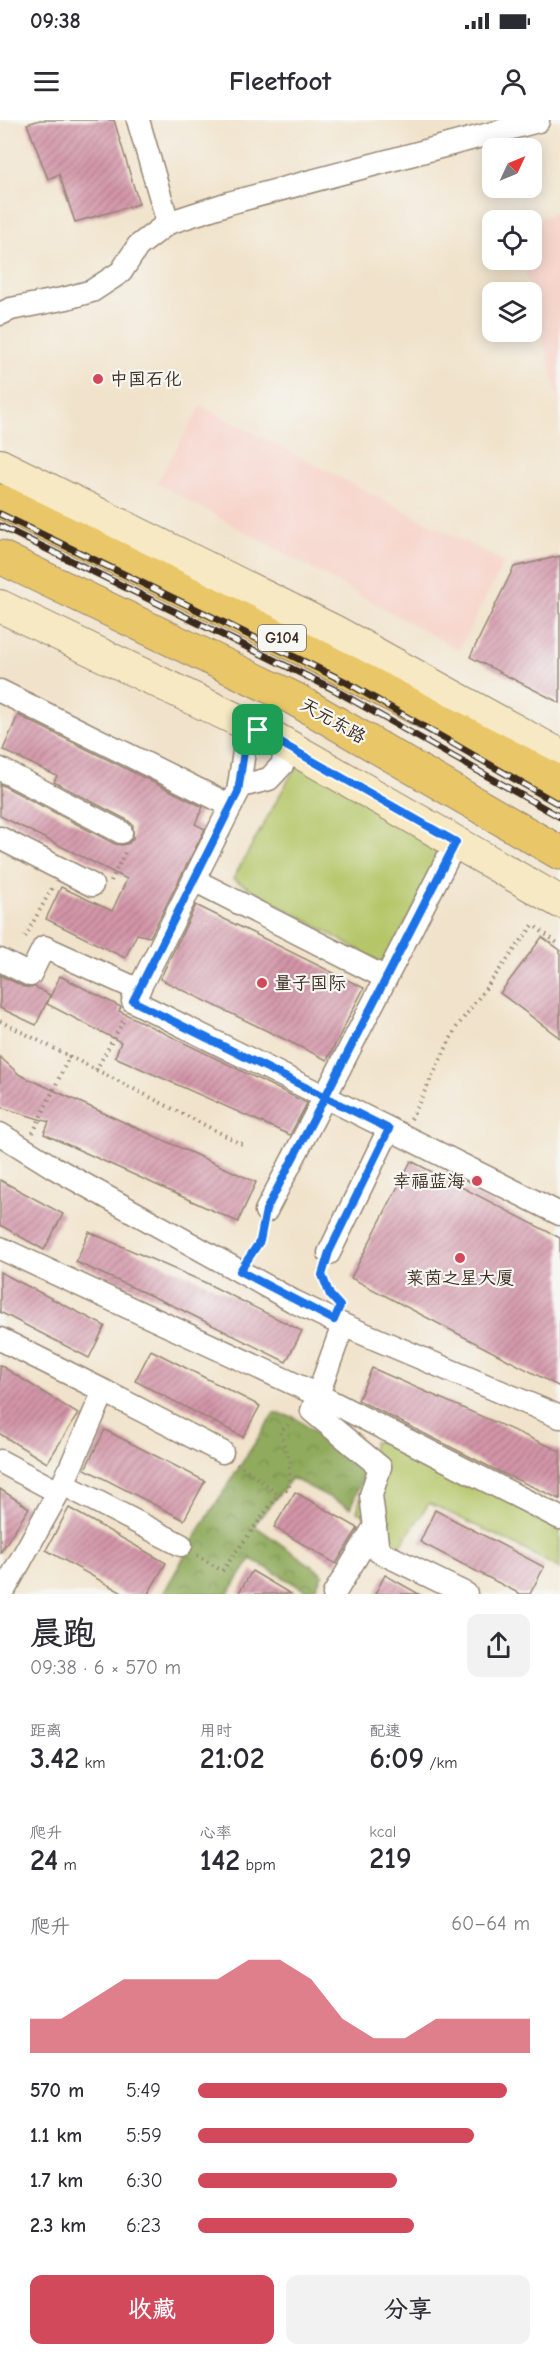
<!DOCTYPE html>
<html lang="zh">
<meta charset="utf-8">
<style>
body{margin:0;font-family:"Comic Neue","LXGW WenKai TC",sans-serif;background:#f2f2f3;color:#2b2b33;height:100vh;display:flex;flex-direction:column;font-size:22px;white-space:nowrap}
*{box-sizing:border-box;margin:0}
p{font-size:20px;color:#7c7c81}
.icon{flex:none;width:33px;height:33px;fill:none;stroke:currentColor;stroke-width:2;stroke-linecap:round;stroke-linejoin:round}
.map{position:relative;height:1474px;overflow:hidden}
.drawer{display:flex;flex-direction:column;background:#fff;flex:1}
.drawer>*{flex:none}
.needle{width:39px;rotate:46deg}
.fabs{position:absolute;left:482px;top:18px;display:grid;gap:12px}
.fabs a{display:grid;place-items:center;width:60px;height:60px;border-radius:12px;background:#fff;box-shadow:0 3px 15px #0003;font-size:30px}
.pin{position:absolute;display:grid;place-items:center;width:51px;height:51px;color:#fff;margin:-26px;border-radius:12px;box-shadow:0 3px 9px #0006}
.round{display:grid;place-items:center;flex:none;width:63px;height:63px;border-radius:12px;background:#f2f2f3}
.head{display:flex;align-items:center;justify-content:space-between;height:102px;padding:0 30px}
h1{font-size:33px;font-weight:800;line-height:45px}
.stats{display:grid;grid-template-columns:repeat(3,1fr);gap:9px;height:102px;padding:6px 30px}
.stats div{display:grid;align-content:center}
.stats b{font-size:30px;font-weight:800}
.stats small{font-size:16px;font-weight:400}
.stats p{font-size:16px}
.chart{height:168px;padding:12px 30px}
.chart p{display:flex;justify-content:space-between}
.chart svg{width:100%;height:108px;margin-top:6px;fill:#d1495b;opacity:.7}
.cta{display:flex;gap:12px;margin-top:auto;padding:12px 30px}
.cta a{flex:1;height:69px;border-radius:12px;background:#d1495b;color:#fff;font-size:24px;font-weight:800;line-height:69px;text-align:center}
.cta a+a{background:#f2f2f3;color:#2b2b33}
ul{padding:0 30px;list-style:none;font-size:20px}
li{display:grid;grid-template-columns:96px 72px 1fr;align-items:center;height:45px}
li i{height:15px;border-radius:8px;background:#d1495b}
.status{display:flex;justify-content:space-between;align-items:center;height:42px;padding:0 30px;background:#fff;direction:ltr}
.status svg{height:16px;fill:currentColor}
header{display:flex;justify-content:space-between;align-items:center;height:78px;padding:0 30px;background:#fff;font-size:27px;font-weight:800}
.map>svg:first-child{display:block}
.built{fill:#f7d1c7}
.green{fill:#b5c669;stroke:#787844;stroke-width:1.5}
.forest{fill:url(#forest-crowns);stroke:#666a3e;stroke-width:1.5}
.building{fill:url(#building-hatch)}
.lines{fill:none;stroke-linecap:round;stroke-linejoin:round}
.street-casing{stroke:#968674;stroke-width:25}
.secondary-casing{stroke:#968674;stroke-width:34}
.highway-casing{stroke:#968674;stroke-width:35}
.path{stroke:#968674;stroke-width:4;stroke-dasharray:1.5 4.5;stroke-linecap:butt}
.street{stroke:#fff;stroke-width:22}
.secondary{stroke:#f6e9c3;stroke-width:32}
.highway{stroke:#e9c769;stroke-width:33}
.rail-casing{stroke:#3b2a1e;stroke-width:7}
.rail{stroke:#f6f6f2;stroke-width:4.5;stroke-dasharray:14;stroke-linecap:butt}
.route-casing{stroke:#fff;stroke-width:12}
.route{stroke:#1a73e8;stroke-width:8}
.poi-dot{fill:#d1495b;stroke:#f6f6f2;stroke-width:2}
.labels{text-anchor:middle;dominant-baseline:central;stroke-width:4.5;stroke-linejoin:round;paint-order:stroke}
.shield{fill:#f6f6f2;stroke:#73675e;stroke-width:1.5}
.shield-label{font-size:16px;font-weight:bold;fill:#3b2a1e}
.poi-label{font-size:18px;fill:#3b2a1e;stroke:#f6f6f2;text-anchor:start}
.street-label{font-size:18px;fill:#3b2a1e;stroke:#f6f6f2}
</style>
<div class="status"><b>09:38</b><svg viewBox="0 0 49 12"><path d="M0 12V9h3v3zM5 12V6h3v6zM10 12V3h3v9zM15 12V0h3v12zM26 1h20v11H26zM47 4h2v5h-2z"/></svg></div>
<header><svg class="icon" aria-label="menu" viewBox="0 0 24 24"><path d="M4 6h16M4 12h16M4 18h16"/></svg>Fleetfoot<svg class="icon" aria-label="person" viewBox="0 0 24 24"><circle cx="12" cy="8" r="4"/><path d="M4 21q1-7 8-7t8 7"/></svg></header>
<div class="map">
<svg width="560" height="1474" viewBox="0 0 560 1474">
<defs>
<pattern id="forest-crowns" width="20" height="18" patternUnits="userSpaceOnUse" patternTransform="scale(1.5)"><rect width="20" height="18" fill="#90ab5d"/><path d="M2 6a3 3 0 1 1 6 0M12 15a3 3 0 1 1 6 0" fill="none" stroke="#778b4c"/></pattern>
<pattern id="building-hatch" width="6" height="6" patternUnits="userSpaceOnUse" patternTransform="scale(1.5)"><rect width="6" height="6" fill="#d395a9"/><path d="M-1 1l2-2M0 6l6-6M5 7l2-2" fill="none" stroke="#ac7a89"/></pattern>
</defs>
<rect width="100%" height="100%" fill="#f6f6f2"/>
<filter id="ink" filterUnits="userSpaceOnUse"><feTurbulence type="fractalNoise" baseFrequency=".0167" numOctaves="2"/><feDisplacementMap in="SourceGraphic" scale="12" xChannelSelector="R" yChannelSelector="G"/><feConvolveMatrix kernelMatrix="1 2 1 2 8 2 1 2 1" color-interpolation-filters="sRGB"/></filter>
<filter id="wash" filterUnits="userSpaceOnUse"><feTurbulence type="fractalNoise" baseFrequency=".008" numOctaves="4" result="noise"/><feDisplacementMap in="SourceGraphic" scale="24" xChannelSelector="R" yChannelSelector="G"/><feGaussianBlur stdDeviation="1.35" result="paint"/><feColorMatrix in="noise" values="0 0 0 0 0 0 0 0 0 0 0 0 0 0 0 0 0 1.4 0 .05"/><feComposite in="paint" operator="in"/></filter>
<g filter="url(#wash)">
<rect width="100%" height="100%" fill="#f1e3cb"/>
<g class="built">
<path d="M560,91V284L522,140H531V101Z"/>
<path d="M201,286L504,442L459,530L157,363Z"/>
</g>
<g class="green">
<path d="M300,639L450,724L383,844L233,759Z"/>
<path d="M396,1320L560,1387V1449L510,1422L429,1383L397,1431L386,1403L357,1392L374,1322Z"/>
</g>
<path class="forest" d="M274,1293L294,1297L366,1351L350,1388L292,1358L254,1405L323,1454L312,1474L251,1439L228,1474H163L201,1407Z"/>
<g id="blocks">
<g class="building">
<path d="M40,0H114L139,84L75,102L59,54L48,59L27,4Z"/>
<path d="M560,436V583L470,537L514,447Z"/>
<path d="M18,595L203,687L195,704L205,709L150,817L137,814L125,838L46,799L61,767L112,791L127,759L0,696V664L115,724L122,725L129,723L133,718V705L127,700L54,662L57,656L3,630Z"/>
<path d="M196,785L364,868L327,940L160,859Z"/>
<path d="M542,817L560,830V918L500,873Z"/>
<path d="M0,855L24,867H35L50,875L36,905L0,888Z"/>
<path d="M60,856L121,887L119,891L307,983L290,1015L115,937L121,922L47,884Z"/>
<path d="M0,937L20,955L256,1062L238,1102L44,1014L49,1002L0,987Z"/>
<path d="M411,1041L560,1118V1267L351,1158Z"/>
<path d="M0,1060L63,1094L44,1130L0,1105Z"/>
<path d="M89,1112L204,1162L302,1211L286,1242L178,1188L76,1142Z"/>
<path d="M0,1152L105,1206L89,1238L0,1192Z"/>
<path d="M151,1230L260,1286L243,1317L135,1261Z"/>
<path d="M0,1245L78,1294L47,1343L0,1314Z"/>
<path d="M372,1248L560,1331V1379L500,1352L358,1280Z"/>
<path d="M105,1310L205,1361L184,1400L85,1349Z"/>
<path d="M0,1369L29,1388L0,1433Z"/>
<path d="M295,1372L358,1408L336,1444L274,1407Z"/>
<path d="M69,1388L166,1443L148,1474H124L46,1430Z"/>
<path d="M435,1390L544,1447L530,1474H520L420,1422Z"/>
<path d="M252,1451L291,1474H238Z"/>
<path d="M385,1455L419,1474H375Z"/>
</g>
</g>
</g>
<g filter="url(#ink)">
<use href="#blocks" fill-opacity="0" stroke="#968674" stroke-width="1.5"/>
<g class="lines">
<defs>
<g id="street">
<path d="M138,0L168,103"/>
<path d="M0,194L11,189L67,178L92,171L121,152L138,126L168,103L229,83L538,1"/>
<path d="M0,571L231,686"/>
<path d="M285,624L283,644L269,659L241,666L133,881L560,1094"/>
<path d="M0,649L121,712"/>
<path d="M238,672L245,625L258,610"/>
<path d="M0,718L92,765"/>
<path d="M194,760L386,858"/>
<path d="M0,840L30,855L44,827L139,870"/>
<path d="M0,1014L53,1047L293,1181L343,1205L560,1297"/>
<path d="M266,1091L456,722"/>
<path d="M0,1128L318,1275L560,1398"/>
<path d="M329,1133L389,1009"/>
<path d="M343,1205L312,1291L380,1347L371,1375L378,1431L466,1474"/>
<path d="M0,1219L104,1271L63,1364L2,1474"/>
<path d="M104,1271L222,1332"/>
<path d="M0,1341L58,1372"/>
<path d="M63,1364L181,1425"/>
<path d="M334,1474L375,1406"/>
</g>
<g id="secondary">
<path d="M0,345L334,511L560,635"/>
<path d="M0,486L271,616L560,782"/>
</g>
<g id="highway">
<path d="M0,381L321,538L560,663"/>
<path d="M0,437L293,578L560,733"/>
</g>
</defs>
<use href="#street" class="street-casing"/>
<use href="#secondary" class="secondary-casing"/>
<use href="#highway" class="highway-casing"/>
<g class="path">
<path d="M111,761L126,730"/>
<path d="M25,817L53,766"/>
<path d="M0,901L244,1025"/>
<path d="M96,950L125,898"/>
<path d="M411,999L456,908L533,805L560,825"/>
<path d="M33,1013L69,937L70,938"/>
<path d="M251,1135L260,1121L262,1109"/>
<path d="M323,1150L322,1155L331,1177"/>
<path d="M237,1343L278,1374L289,1369L290,1342L280,1312L295,1298"/>
<path d="M197,1435L222,1451L278,1375"/>
</g>
<use href="#street" class="street"/>
<use href="#secondary" class="secondary"/>
<use href="#highway" class="highway"/>
<defs>
<g id="rail">
<path d="M0,394L346,562L560,685"/>
<path d="M0,406L333,569L560,697"/>
</g>
</defs>
<use href="#rail" class="rail-casing"/>
<use href="#rail" class="rail"/>
</g>
</g>
<g class="lines" filter="url(#ink)">
<defs>
<path id="route" d="M258,610L456,722L325,977L389,1009L329,1132L322,1155L330,1175L340,1186L334,1200L240,1151L260,1121L266,1090L325,977L133,881L238,672L245,625L258,610"/>
</defs>
<use href="#route" class="route-casing"/>
<use href="#route" class="route"/>
</g>
<g class="poi-dot">
<circle cx="98" cy="259" r="6"/>
<circle cx="262" cy="863" r="6"/>
<circle cx="477" cy="1061" r="6"/>
<circle cx="460" cy="1138" r="6"/>
</g>
<g class="labels">
<rect class="shield" x="258" y="505" width="48" height="26" rx="4.5"/>
<g class="shield-label">
<text x="282" y="518">G104</text>
</g>
<g class="poi-label">
<text x="110" y="259">中国石化</text>
<text x="274" y="863">量子国际</text>
<text x="465" y="1061" text-anchor="end">幸福蓝海</text>
<text x="460" y="1158" text-anchor="middle">莱茵之星大厦</text>
</g>
<g class="street-label">
<text transform="translate(333 601) rotate(30)">天元东路</text>
</g>
</g>
</svg>
<div class="fabs">
<a><svg class="needle" viewBox="-14 -14 28 28"><path d="M0-13l5 13h-10z" fill="#e53935"/><path d="M0 13l5-13h-10z" fill="#7c7c81"/></svg></a>
<a><svg class="icon" aria-label="locate" viewBox="0 0 24 24"><circle cx="12" cy="12" r="6"/><path d="M12 2v4M12 18v4M2 12h4M18 12h4"/></svg></a>
<a><svg class="icon" aria-label="layers" viewBox="0 0 24 24"><path d="M12 4l9 5-9 5-9-5zM3 14l9 5 9-5"/></svg></a>
</div>
<div class="pin" style="left:258px;top:610px;background:#1e9e55"><svg class="icon" aria-label="arrive" viewBox="0 0 24 24"><path d="M6 21V4h12l-3 4 3 4H6"/></svg></div>
</div>
<section class="drawer">
<div class="head"><div><h1>晨跑</h1><p>09:38 · 6 × 570 m</p></div><a class="round"><svg class="icon" aria-label="share" viewBox="0 0 24 24"><path d="M12 15V3M7 8l5-5 5 5M5 13v7h14v-7"/></svg></a></div>
<div class="stats">
<div><p>距离</p><b>3.42<small> km</small></b></div>
<div><p>用时</p><b>21:02</b></div>
<div><p>配速</p><b>6:09<small> /km</small></b></div>
</div>
<div class="stats">
<div><p>爬升</p><b>24<small> m</small></b></div>
<div><p>心率</p><b>142<small> bpm</small></b></div>
<div><p>kcal</p><b>219</b></div>
</div>
<div class="chart"><p><span>爬升</span>60–64 m</p>
<svg viewBox="0 0 160 44" preserveAspectRatio="none"><path d="M0 44V30L10 30L20 22L30 14L40 14L50 14L60 14L70 6L80 6L90 14L100 30L110 38L120 38L130 30L140 30L150 30L160 30V44z"/></svg>
</div>
<ul>
<li><b>570 m</b>5:49<i style="width:93%"></i></li>
<li><b>1.1 km</b>5:59<i style="width:83%"></i></li>
<li><b>1.7 km</b>6:30<i style="width:60%"></i></li>
<li><b>2.3 km</b>6:23<i style="width:65%"></i></li>
</ul>
<div class="cta"><a>收藏</a><a>分享</a></div>
</section>
